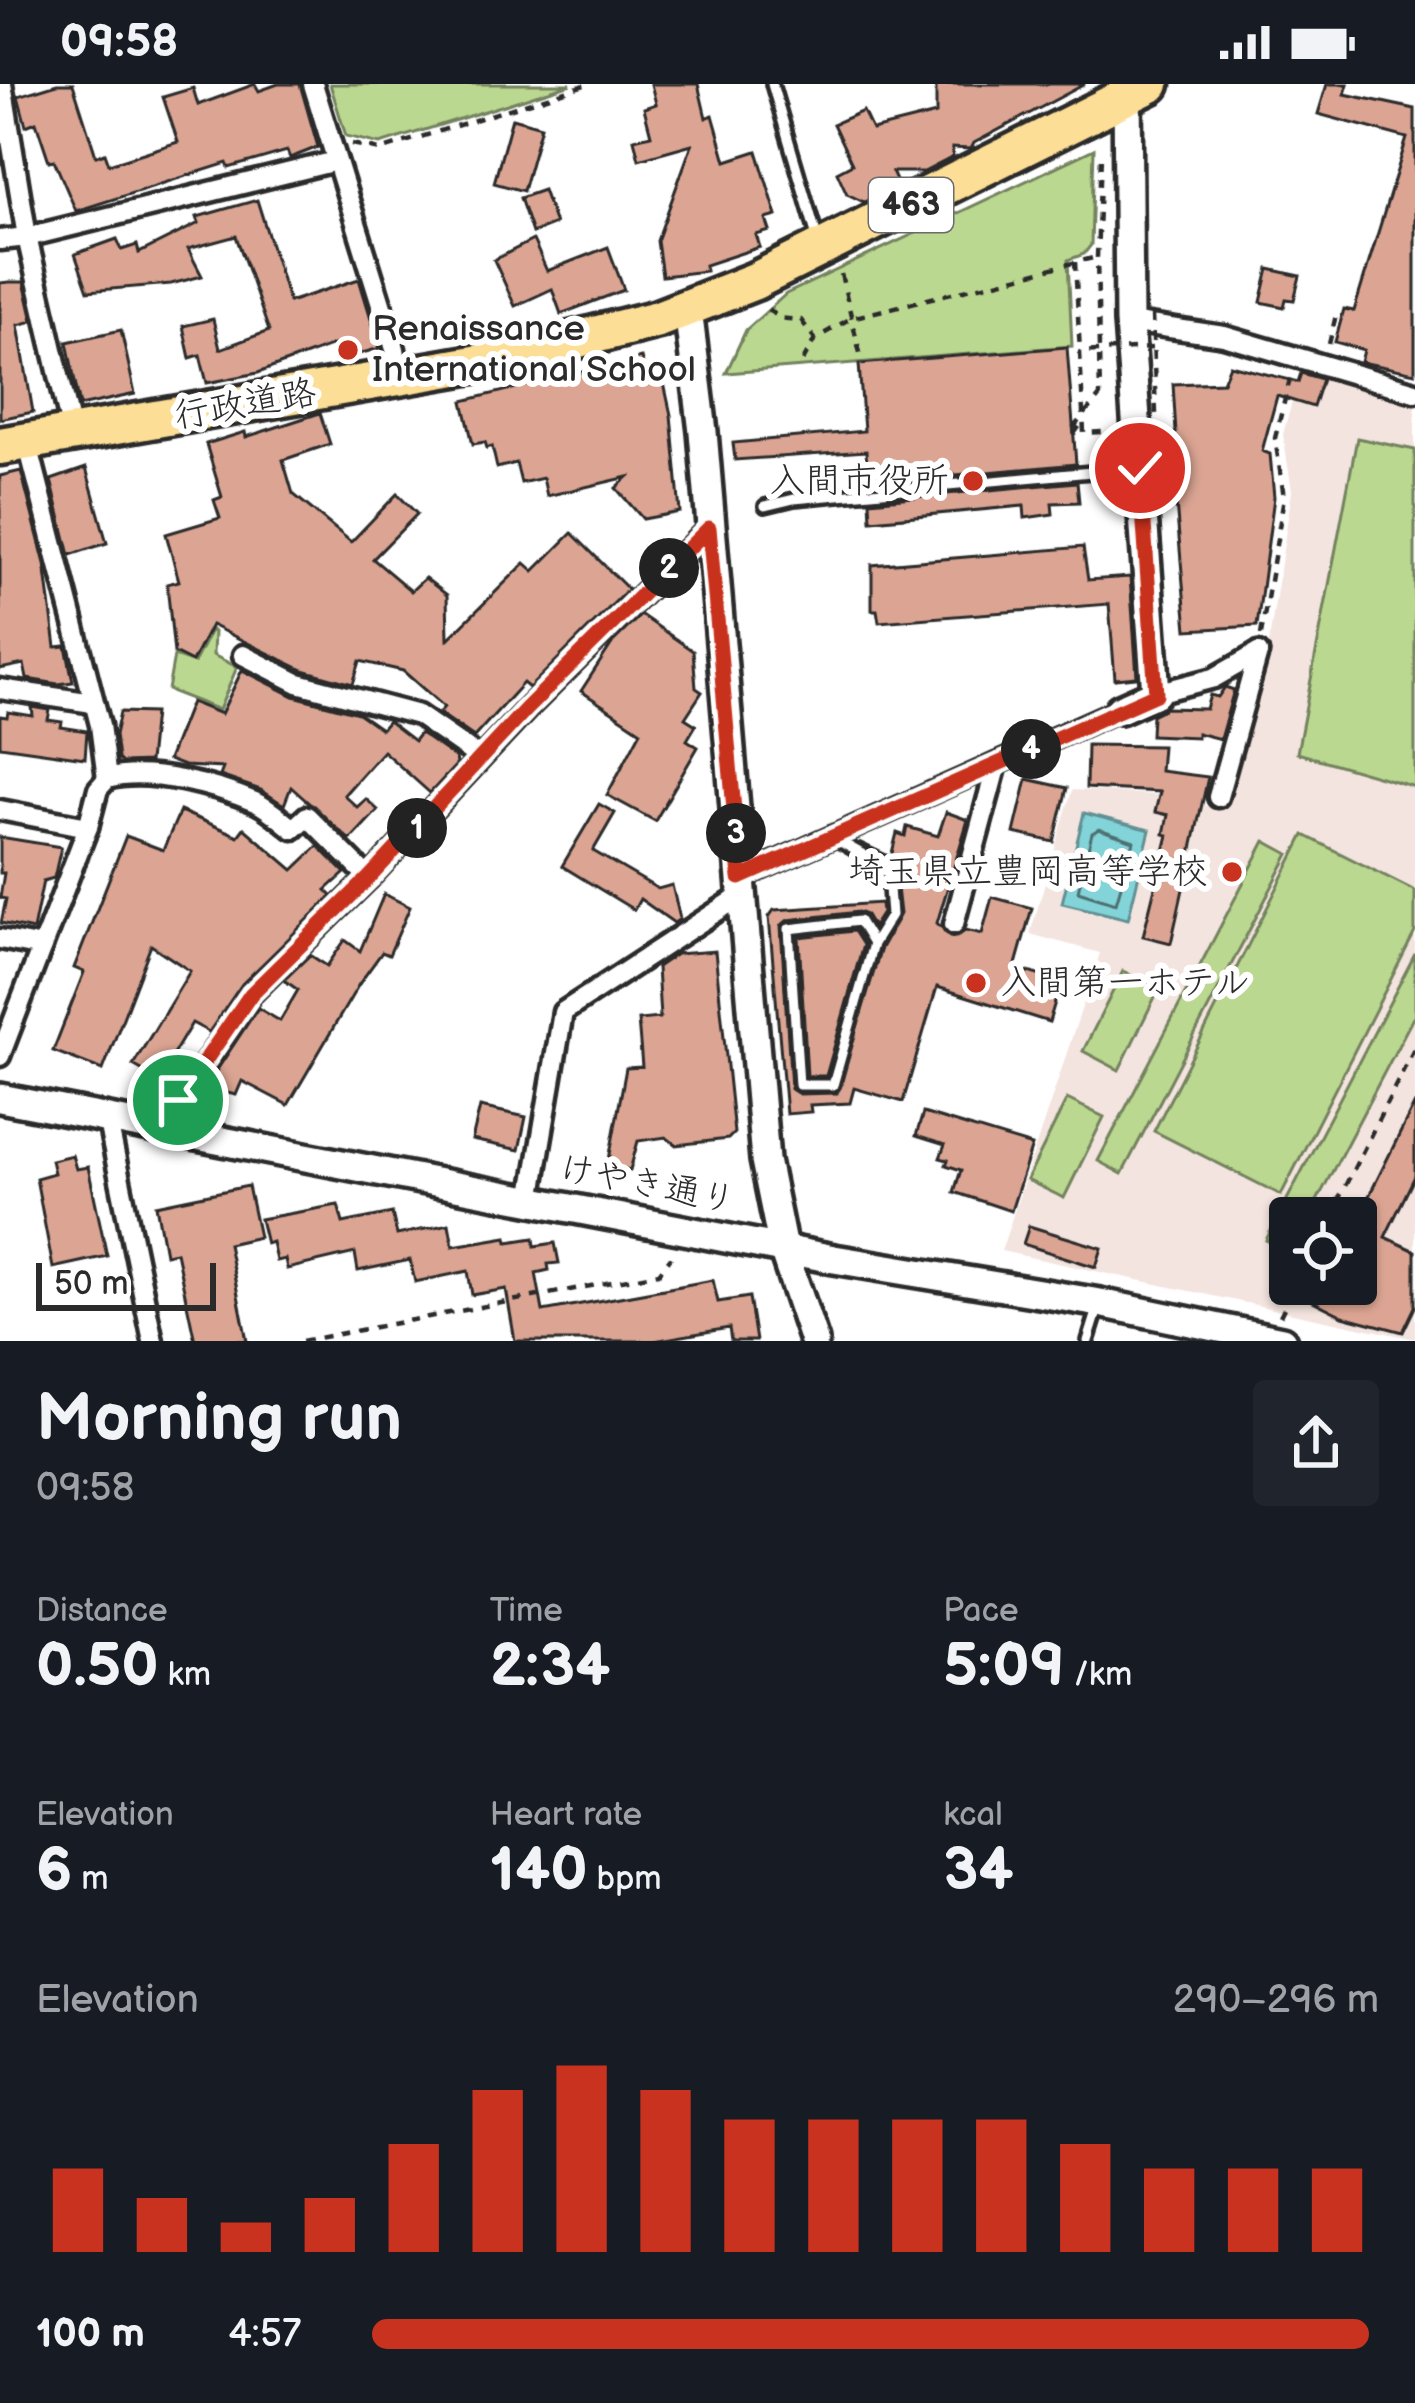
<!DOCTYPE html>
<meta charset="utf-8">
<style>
body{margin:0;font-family:"Balsamiq Sans","Klee One",sans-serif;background:#20242c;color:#f1f3f6;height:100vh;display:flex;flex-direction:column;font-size:45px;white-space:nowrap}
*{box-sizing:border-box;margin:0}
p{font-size:39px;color:#9ea1a6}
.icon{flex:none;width:66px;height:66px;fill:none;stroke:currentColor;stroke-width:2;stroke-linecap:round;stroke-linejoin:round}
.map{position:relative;height:1257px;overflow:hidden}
.panel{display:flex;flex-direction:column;background:#171b24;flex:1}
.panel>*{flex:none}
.fabs{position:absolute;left:1269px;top:1113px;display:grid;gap:24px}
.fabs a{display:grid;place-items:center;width:108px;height:108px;border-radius:12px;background:#171b24;box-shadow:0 3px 9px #0004;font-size:60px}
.scale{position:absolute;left:36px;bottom:30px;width:180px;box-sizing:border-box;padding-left:12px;border:6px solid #2b2b2b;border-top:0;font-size:33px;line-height:42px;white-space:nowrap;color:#2b2b2b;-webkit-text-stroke:9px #fff;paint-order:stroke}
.pin{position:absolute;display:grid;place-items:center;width:102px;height:102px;color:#fff;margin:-51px;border:6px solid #fff;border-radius:50%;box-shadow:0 3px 12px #0007}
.km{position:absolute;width:60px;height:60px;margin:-30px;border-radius:50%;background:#222;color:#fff;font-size:33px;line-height:60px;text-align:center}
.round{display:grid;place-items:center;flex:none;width:126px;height:126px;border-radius:12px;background:#20242c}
.overview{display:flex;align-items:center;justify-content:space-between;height:204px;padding:0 36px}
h1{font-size:66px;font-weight:700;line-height:90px}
.metrics{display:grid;grid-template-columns:repeat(3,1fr);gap:18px;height:204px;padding:12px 36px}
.metrics div{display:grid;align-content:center}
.metrics b{font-size:60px;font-weight:700}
.metrics small{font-size:33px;font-weight:400}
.metrics p{font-size:33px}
.chart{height:336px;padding:24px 36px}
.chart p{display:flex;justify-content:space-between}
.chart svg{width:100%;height:216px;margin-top:12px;stroke:#c8321e;stroke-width:6}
ul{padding:0 36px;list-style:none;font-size:39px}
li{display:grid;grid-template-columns:192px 144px 1fr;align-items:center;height:90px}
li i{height:30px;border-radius:15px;background:#c8321e}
.status{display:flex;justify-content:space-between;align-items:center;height:84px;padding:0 60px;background:#171b24;direction:ltr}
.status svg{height:33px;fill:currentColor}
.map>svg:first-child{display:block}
.built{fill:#f4e4df;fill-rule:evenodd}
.green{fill:#bbd890;stroke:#73825e;stroke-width:3}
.water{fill:#83d4d9;stroke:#609093;stroke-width:3}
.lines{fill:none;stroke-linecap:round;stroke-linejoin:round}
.shore{stroke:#4e6f71;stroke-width:3}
.building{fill:#dca593;stroke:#2b2b2b;stroke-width:3}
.lane-casing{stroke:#2b2b2b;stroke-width:18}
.street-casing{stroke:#2b2b2b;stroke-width:27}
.secondary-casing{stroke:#2b2b2b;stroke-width:36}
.highway-casing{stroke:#2b2b2b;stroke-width:45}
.path{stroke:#2b2b2b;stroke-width:4.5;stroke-dasharray:9 9;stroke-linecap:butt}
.lane{stroke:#fff;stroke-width:9}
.street{stroke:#fff;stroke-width:18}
.secondary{stroke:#fff;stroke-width:27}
.highway{stroke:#fdde96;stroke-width:36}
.path-bridge{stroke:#2b2b2b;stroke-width:4.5;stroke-dasharray:9 9;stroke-linecap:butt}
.route-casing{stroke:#fff;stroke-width:24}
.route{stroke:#c8321e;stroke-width:15}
.poi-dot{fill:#c8321e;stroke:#fff;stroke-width:4.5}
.labels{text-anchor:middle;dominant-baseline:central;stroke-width:12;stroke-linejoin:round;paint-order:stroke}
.shield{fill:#fff;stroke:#6b6b6b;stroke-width:3}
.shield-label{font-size:33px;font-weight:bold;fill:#2b2b2b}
.poi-label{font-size:36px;fill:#2b2b2b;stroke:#fff;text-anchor:start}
.street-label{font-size:36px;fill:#2b2b2b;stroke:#fff}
</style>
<div class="status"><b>09:58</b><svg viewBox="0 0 49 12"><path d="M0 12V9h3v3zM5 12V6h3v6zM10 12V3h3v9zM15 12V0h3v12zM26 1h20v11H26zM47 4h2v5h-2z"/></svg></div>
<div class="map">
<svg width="1415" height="1257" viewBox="0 0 1415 1257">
<rect width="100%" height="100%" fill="#fff"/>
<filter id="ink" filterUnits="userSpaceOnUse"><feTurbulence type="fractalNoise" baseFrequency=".00833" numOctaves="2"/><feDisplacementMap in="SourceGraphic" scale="24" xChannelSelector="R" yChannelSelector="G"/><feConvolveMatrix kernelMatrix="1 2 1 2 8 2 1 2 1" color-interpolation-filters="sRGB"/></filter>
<g filter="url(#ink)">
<path class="built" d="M1301,285L1415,320V1255L1001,1167L1100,869L1030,850L1072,706L1158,711L1219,725L1263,570L1268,564L1292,407L1283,350ZM1290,1134H1356V1200H1290Z"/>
<g class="green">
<path d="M330,0H571L380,60L346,52Z"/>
<path d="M1094,65L1091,161L1084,170L1068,176L1072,262L726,289L746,246L786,210Z"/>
<path d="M1357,354L1415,366V703L1297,669Z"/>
<path d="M211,546L214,548L213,571L237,583L219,626L168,606L174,572L194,579Z"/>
<path d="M1304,751L1415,807V848L1281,1111L1154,1047Z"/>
<path d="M1265,757L1289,770L1122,1090L1098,1077Z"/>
<path d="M1415,870V930L1308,1134H1290V1168L1266,1156Z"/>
<path d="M1123,887L1159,905L1119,986L1083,967Z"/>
<path d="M1067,1015L1104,1033L1064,1114L1027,1096Z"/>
</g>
<path class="water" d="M1084,729L1150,746L1128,835L1062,819Z"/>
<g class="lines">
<path class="shore" d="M1099,745L1134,757L1116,819L1078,807L1092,749Z"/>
</g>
<g class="building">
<path d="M57,0H73L96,72L105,69L109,80L178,58L163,13L193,4L198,21L255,0L259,7L278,0H300L318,63L290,74L287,67L229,84L227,79L76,127L54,76L49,77L36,38L26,42L18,12Z"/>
<path d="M651,0H698L706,34L713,31L726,77L757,67L777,132L766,135L770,147L756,151L760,163L705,181L706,187L662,192L657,157L692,60L639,75L634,55L651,51L644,24L656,20Z"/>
<path d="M936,0H1085L974,59L971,65L952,64L953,73L924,88H892L898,101L864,118L847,110L837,88L852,80L833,40L863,27L872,46L936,30Z"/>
<path d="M1327,0H1348L1345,10L1415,25V289L1361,278L1364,266L1335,258L1344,225L1354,227L1407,54L1318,30Z"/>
<path d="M512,34L541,42L523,107L494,99Z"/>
<path d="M543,106L555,140L532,149L520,114Z"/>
<path d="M257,116L289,218L359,195L380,264L338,276L333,261L258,289L207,299L200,271L190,274L183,242L213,235L220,265L269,247L236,152L188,165L202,192L171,200L88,207L75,170L117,155L122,166L137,161L139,169L199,139L197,133Z"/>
<path d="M533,156L547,187L608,163L624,206L561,230L552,205L515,222L494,176Z"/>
<path d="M1269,185L1300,192L1294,216L1286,215L1284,223L1261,218Z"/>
<path d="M9,198H24L33,237L18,241L33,328L0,335V199Z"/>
<path d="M121,246L135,310L80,322L67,258Z"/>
<path d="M1067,263L1076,380L868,399L866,367L735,376L733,359L864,347L859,280Z"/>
<path d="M641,274L644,285L655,282L657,291L662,290L671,331L680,428L643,435L616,404L628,393L547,412L543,394L521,399L516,379L497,384L492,362L487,364L485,358L473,360L463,317Z"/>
<path d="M1230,281L1298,298L1301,289L1322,295L1313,323L1277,312L1262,367L1270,370L1274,413L1257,542L1187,546L1170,350L1176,349L1173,300L1223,298Z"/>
<path d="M320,329L330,360L283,376L293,410L351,458L397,410L417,430L373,475L411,507L425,494L447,511L448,555L525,479L534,487L572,449L628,505L529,604L523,599L474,653L439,629L444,623L403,587L360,577L353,600L303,586L211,541L192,578L174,569L167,500L179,497L166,450L220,434L214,416L222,413L206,360L245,348L246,353Z"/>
<path d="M86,384L107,459L70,471L51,396Z"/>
<path d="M21,387L45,480L56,563L66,562L73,598L58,600L27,595L24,580L0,585V392Z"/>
<path d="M1077,398L1079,418L1052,419L1053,430L1025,434L1024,422L871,436L870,417Z"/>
<path d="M1083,463L1088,496L1130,493L1137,593L1115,595L1109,520L879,538L877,526H872V481Z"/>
<path d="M641,531L693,567L696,604L702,608L685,634L696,641L687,656L698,663L655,737L607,711L641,647L581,607L613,558Z"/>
<path d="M242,586L294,612L358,629L381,645L388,637L414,657L420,649L456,674L457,680L430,709L383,667L344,711L357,723L366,715L378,726L350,756L291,703L284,721L261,706L220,692L223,684L184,682L168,676L191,618L221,630Z"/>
<path d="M1225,603L1234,606L1220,655L1197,649V653L1151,651L1152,631L1166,624L1206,625L1210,611L1218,613Z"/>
<path d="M32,623L50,626L48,636L62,638L61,643L87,647L85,674L0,662V632L7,633L8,628L33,632Z"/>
<path d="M120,628L154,629L149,678L122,679L118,675L115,651Z"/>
<path d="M1087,661L1162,662L1160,687L1208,693L1171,859L1143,852L1168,751L1164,750L1168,731L1155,728L1160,708L1086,704Z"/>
<path d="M1027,695L1067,704L1054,758L1014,749Z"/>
<path d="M599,720L615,729L593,767L658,805L672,801L680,835L674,839L640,815L634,826L562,782Z"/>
<path d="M180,727L238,752L244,744L293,786L318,762L345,789L326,806L332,812L242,900L209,948L192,939L171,974L187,983L177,997L163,994L161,997L133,981L190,887L151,861L103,986L53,967L84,888L74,884L126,752L163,766Z"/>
<path d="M946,728L968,736L937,839L952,853L966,846L982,850L992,813L1032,824L1015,884L1061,898L1049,938L937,903L903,1018L854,1004L850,1019L810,1021L811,1028L786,1030L769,833L774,826L881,819L882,829L873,843L866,831L858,828L788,836L781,842L791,1005L799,1010L837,1009L881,864L900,830L895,786L881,771L859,758L891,773L897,749L905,752L907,743L938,752Z"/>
<path d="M0,753L61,763L54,794L43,797L33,846L1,839L6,815L0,814L4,789H0Z"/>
<path d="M384,810L410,823L389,871L382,868L359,900L288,1021L242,997L236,1011L205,1004L258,924L280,937L298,906L284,896L310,871L327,882L345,856L360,867Z"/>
<path d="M854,847L863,861L826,992H807L799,853Z"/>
<path d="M715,867L734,1049L728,1055L676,1061L666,1053L638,1057L630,1086L608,1081L626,984L642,983L638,936L660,934L657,883L676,870Z"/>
<path d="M1415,1019V1092L1385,1153L1415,1167V1223L1403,1248L1343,1232L1311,1216L1318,1200H1356V1138Z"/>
<path d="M480,1023L526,1033L519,1066L472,1056Z"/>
<path d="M923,1029L1032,1062L1011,1127L954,1108L961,1086L946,1081L948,1076L940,1074L945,1061L916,1052Z"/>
<path d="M72,1071L76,1085L88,1083L107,1172L53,1184L36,1094L54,1089L51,1076Z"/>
<path d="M248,1102L259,1153L228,1160L247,1257H195L176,1168L165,1170L156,1121Z"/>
<path d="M338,1121L343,1139L392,1129L397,1151L449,1140L453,1162L507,1153L508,1158L534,1154L535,1162L555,1159L559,1179L548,1180L549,1186L536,1189L543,1227L713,1196L718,1218L749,1213L756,1257H731L729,1244L654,1257H515L506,1205L472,1211L468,1187L415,1198L410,1176L358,1187L355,1169L287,1185L285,1175L276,1177L272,1158L266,1160L260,1135Z"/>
<path d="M1029,1142L1102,1164L1096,1183L1023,1160Z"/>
</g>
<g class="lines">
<defs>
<g id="lane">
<path d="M772,0L818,156"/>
<path d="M765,422L794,415L1136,384"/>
<path d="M832,753L876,778L888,791L891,831L873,860L833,1001H799L789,845L859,837L873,860"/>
<path d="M1088,1257L1098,1225"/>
</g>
<g id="street">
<path d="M2,0L27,153L73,352"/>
<path d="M313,0L395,265L400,294"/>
<path d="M0,156L27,153L336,77"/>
<path d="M1129,238L1224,252L1415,308"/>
<path d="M243,571L298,599L418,631L480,674"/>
<path d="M0,605L93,619"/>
<path d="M1156,609L1214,594L1258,569"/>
<path d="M107,695C147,683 217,702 255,718C269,724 281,736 293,745L307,732L369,794"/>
<path d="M1218,713L1258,569"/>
<path d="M0,726L88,743"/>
<path d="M740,794L1120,625"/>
<path d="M954,840L997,680"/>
<path d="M0,855L42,863"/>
<path d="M0,972L88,743L98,705L107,695L100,641L27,357"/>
<path d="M107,1033L153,1257"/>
<path d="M162,1045L251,910L369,794L527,625L709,444"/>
<path d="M531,1116L563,928L742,811"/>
</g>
<g id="secondary">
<path d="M688,225L703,348L765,1076L783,1165L814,1257"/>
<path d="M1120,625L1156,609L1129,238L1127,0"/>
<path d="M0,1014L834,1175L1100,1219L1282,1257"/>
</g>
<path id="highway" d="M0,362L491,277L658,235L755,197L1151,0"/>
</defs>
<use href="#lane" class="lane-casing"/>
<use href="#street" class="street-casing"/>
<use href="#secondary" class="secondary-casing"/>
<use href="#highway" class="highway-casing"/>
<g class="path">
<path d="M352,60L380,66L588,0"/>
<path d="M1075,178L1080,268"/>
<path d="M841,190L860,269"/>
<path d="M768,225L778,234L801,236L815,255"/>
<path d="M1329,260L1336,231"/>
<path d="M803,277L815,255L851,234L1097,173"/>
<path d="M1073,344L1100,312L1097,173L1101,72"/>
<path d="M1074,350L1083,337"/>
<path d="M1261,551L1284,413L1275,354L1291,291"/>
<path d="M1329,1134L1415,963"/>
<path d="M1280,1232L1296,1200"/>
<path d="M302,1257L659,1189L671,1173"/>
</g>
<use href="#lane" class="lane"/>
<use href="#street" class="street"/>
<use href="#secondary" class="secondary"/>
<use href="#highway" class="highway"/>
<g class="path-bridge">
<path d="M1152,231L1157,354"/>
<path d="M1152,264L1080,268L1084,349L1157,345"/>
</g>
</g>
</g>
<g class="lines" filter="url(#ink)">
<defs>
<path id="route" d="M178,1016L251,910L369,794L526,625L709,444L740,794L1156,610L1140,384"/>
</defs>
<use href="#route" class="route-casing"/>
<use href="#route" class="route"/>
</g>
<g class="poi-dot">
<circle cx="348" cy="266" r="12"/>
<circle cx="973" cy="397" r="12"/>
<circle cx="1232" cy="788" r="12"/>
<circle cx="976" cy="899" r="12"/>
</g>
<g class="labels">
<rect class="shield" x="869" y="94" width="84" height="54" rx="9"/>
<g class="shield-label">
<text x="911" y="121">463</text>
</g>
<g class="poi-label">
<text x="372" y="245">Renaissance<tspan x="372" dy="41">International School</tspan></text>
<text x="949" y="397" text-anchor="end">入間市役所</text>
<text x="1208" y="788" text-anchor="end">埼玉県立豊岡高等学校</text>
<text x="1000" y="899">入間第一ホテル</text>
</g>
<g class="street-label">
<text transform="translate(245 321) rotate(-10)">行政道路</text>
<text transform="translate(647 1101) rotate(11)">けやき通り</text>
</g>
</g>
</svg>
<div class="fabs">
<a><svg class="icon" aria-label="locate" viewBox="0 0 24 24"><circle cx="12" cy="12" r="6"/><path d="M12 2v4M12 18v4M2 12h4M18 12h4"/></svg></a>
</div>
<div class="scale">50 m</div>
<div class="pin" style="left:178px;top:1016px;background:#1e9e55"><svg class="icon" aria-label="arrive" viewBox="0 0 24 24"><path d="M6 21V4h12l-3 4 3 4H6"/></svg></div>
<div class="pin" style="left:1140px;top:384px;background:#d93025"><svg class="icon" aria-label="check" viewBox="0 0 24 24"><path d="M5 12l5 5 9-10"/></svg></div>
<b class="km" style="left:417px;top:744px">1</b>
<b class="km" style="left:669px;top:484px">2</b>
<b class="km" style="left:736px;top:749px">3</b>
<b class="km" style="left:1031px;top:665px">4</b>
</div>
<section class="panel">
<div class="overview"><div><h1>Morning run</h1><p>09:58</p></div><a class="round"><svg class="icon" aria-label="share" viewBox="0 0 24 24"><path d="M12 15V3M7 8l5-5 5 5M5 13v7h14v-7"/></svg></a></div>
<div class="metrics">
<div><p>Distance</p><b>0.50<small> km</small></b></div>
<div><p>Time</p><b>2:34</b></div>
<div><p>Pace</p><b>5:09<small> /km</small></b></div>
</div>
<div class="metrics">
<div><p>Elevation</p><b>6<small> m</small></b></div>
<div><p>Heart rate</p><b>140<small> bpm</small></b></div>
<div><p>kcal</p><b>34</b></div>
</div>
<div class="chart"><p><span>Elevation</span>290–296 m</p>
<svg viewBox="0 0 160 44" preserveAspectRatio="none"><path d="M5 44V27M15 44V33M25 44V38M35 44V33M45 44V22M55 44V11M65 44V6M75 44V11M85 44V17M95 44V17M105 44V17M115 44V17M125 44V22M135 44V27M145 44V27M155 44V27"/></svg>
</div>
<ul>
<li><b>100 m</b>4:57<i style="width:99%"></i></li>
</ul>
</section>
